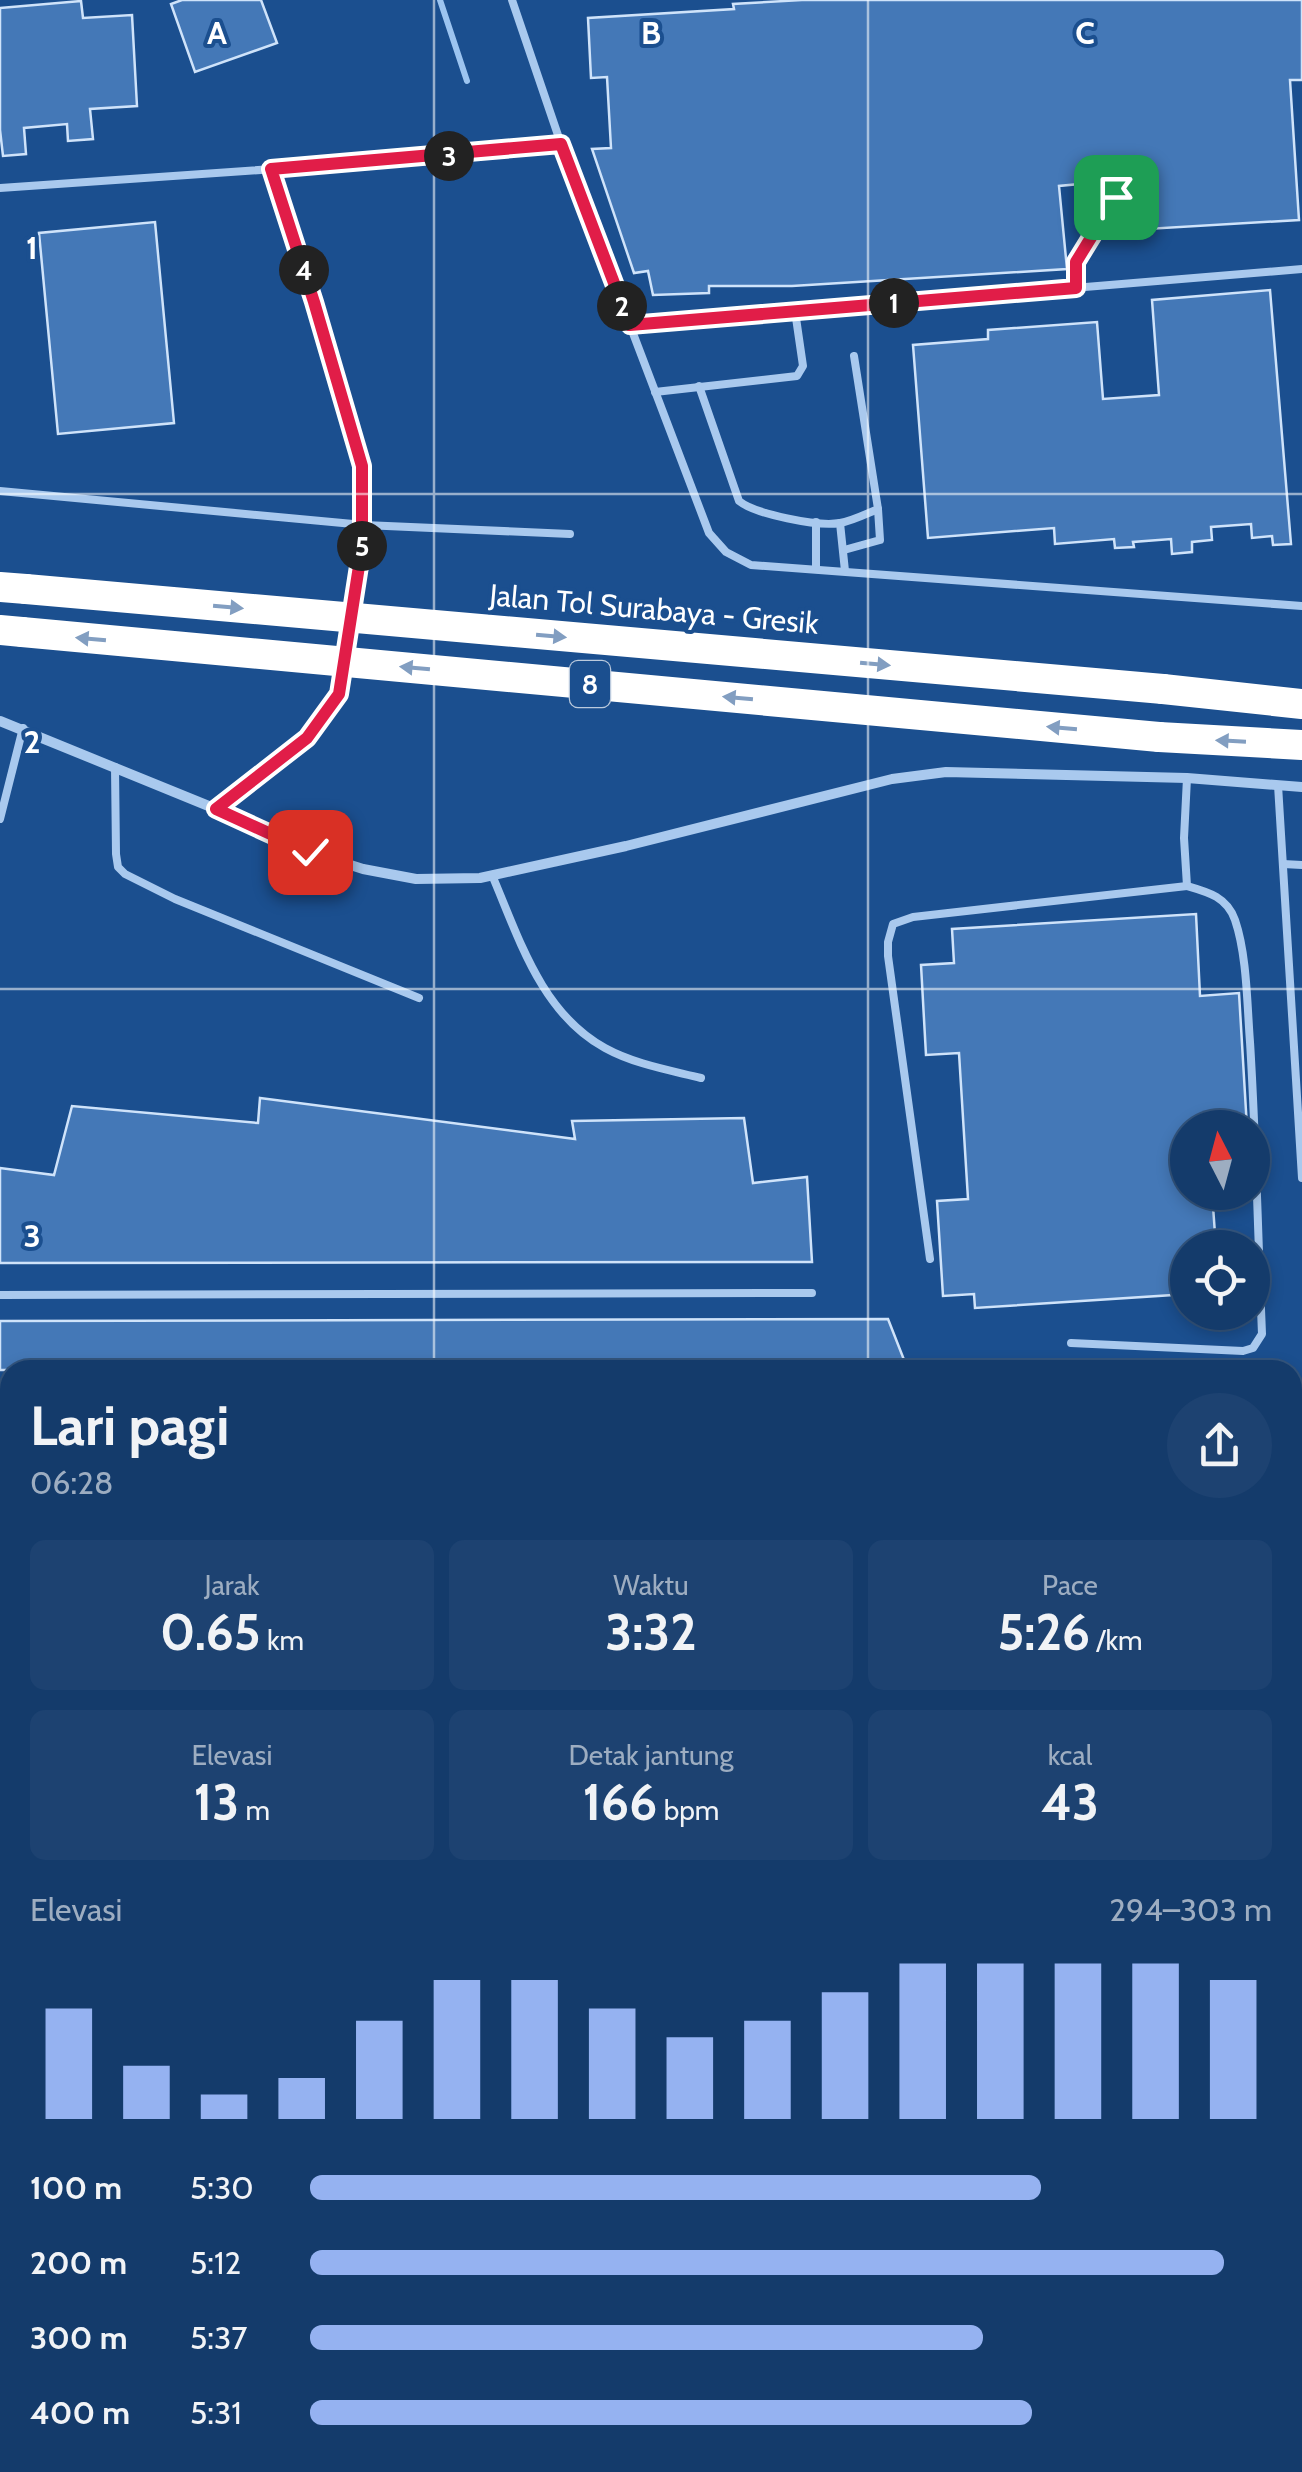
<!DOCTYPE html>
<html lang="id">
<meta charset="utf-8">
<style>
body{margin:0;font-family:Cabin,sans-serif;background:#1d4271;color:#f1f3f6;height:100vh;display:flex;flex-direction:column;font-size:38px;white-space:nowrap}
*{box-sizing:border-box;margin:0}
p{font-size:32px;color:#9dadc1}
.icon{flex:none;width:55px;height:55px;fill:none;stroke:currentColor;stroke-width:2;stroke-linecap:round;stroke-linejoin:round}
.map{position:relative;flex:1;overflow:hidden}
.details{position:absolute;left:0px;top:1360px;width:1302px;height:1112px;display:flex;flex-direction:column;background:#143b6b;border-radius:30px 30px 0 0;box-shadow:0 5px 15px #0003,0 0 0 2px #33557e}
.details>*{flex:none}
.needle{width:65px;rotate:354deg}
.tools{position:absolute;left:1170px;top:1110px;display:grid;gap:20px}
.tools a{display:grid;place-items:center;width:100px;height:100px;border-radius:50%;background:#143b6b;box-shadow:0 5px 15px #0003,0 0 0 2px #33557e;font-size:50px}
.pin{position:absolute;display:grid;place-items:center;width:85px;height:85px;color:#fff;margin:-42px;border-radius:20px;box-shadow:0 5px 15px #0006}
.km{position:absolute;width:50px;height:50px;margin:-25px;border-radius:50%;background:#222;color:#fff;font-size:28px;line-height:50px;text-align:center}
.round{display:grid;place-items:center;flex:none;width:105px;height:105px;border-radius:52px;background:#1d4271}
.head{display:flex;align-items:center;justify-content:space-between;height:170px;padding:0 30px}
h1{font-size:55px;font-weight:700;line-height:75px}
.figures{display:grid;grid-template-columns:repeat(3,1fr);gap:15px;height:170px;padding:10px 30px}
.figures div{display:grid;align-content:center;border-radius:15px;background:#1d4271;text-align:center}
.figures b{font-size:50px;font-weight:700}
.figures small{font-size:28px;font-weight:400}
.figures p{font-size:28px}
.chart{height:280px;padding:20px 30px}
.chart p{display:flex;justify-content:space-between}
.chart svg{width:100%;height:180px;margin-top:10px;stroke:#95b2f1;stroke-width:6}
ul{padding:0 30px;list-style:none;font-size:32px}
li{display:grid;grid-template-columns:160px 120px 1fr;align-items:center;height:75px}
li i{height:25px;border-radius:12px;background:#95b2f1}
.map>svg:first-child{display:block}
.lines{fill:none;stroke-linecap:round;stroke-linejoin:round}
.stream{stroke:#9cc4f0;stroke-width:6}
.building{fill:#4478b7;stroke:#cfe3fa;stroke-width:2.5}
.lane{stroke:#a9c9ee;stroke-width:8}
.street{stroke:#a9c9ee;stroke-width:10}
.highway{stroke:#fff;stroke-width:30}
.highway-bridge{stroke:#fff;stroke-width:30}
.oneway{fill:#829ec1}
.route-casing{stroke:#fff;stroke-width:20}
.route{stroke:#e11d48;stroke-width:12}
.grid{fill:none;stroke:#fff;stroke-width:2.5;stroke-opacity:0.55}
.labels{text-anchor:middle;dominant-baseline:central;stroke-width:8;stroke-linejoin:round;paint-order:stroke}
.shield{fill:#1b4f8f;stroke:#bbcadd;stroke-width:2.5}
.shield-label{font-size:28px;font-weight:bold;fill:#fff}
.street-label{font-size:30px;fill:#fff;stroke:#1b4f8f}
.grid-label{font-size:32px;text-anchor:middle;font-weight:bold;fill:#fff;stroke:#1b4f8f;stroke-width:8;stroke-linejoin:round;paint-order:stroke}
</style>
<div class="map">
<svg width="1302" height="2472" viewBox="0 0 1302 2472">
<rect width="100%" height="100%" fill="#1b4f8f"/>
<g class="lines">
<path class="stream" d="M440,0L467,81"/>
</g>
<g class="building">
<path d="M182,0H261L277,43L195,72L171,4Z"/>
<path d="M802,0H1302V80H1290L1299,220L1147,229L1143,178L1059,186L1067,269L792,286H709V293L653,295L648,271L634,273L592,149L611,148L607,77L591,78L588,18L734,9L733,4Z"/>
<path d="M81,1L83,18L132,15L137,106L90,109L93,139L68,141L67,124L24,128L26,154L3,156L0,130V8Z"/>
<path d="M155,222L174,423L58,434L39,233Z"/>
<path d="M1270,290L1291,544L1273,545L1272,536L1252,538L1251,524L1211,527L1212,540L1192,542V552L1172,554L1171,539L1133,542L1134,547L1115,548L1114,539L1055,544L1054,528L928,538L913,345L988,339V330L1097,322L1103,399L1159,395L1152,300Z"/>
<path d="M1196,914L1200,996L1239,993L1247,1128H1188V1192H1212L1216,1248H1188V1294L975,1308L974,1294L943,1296L937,1201L968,1199L959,1053L926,1055L921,965L954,963L952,929Z"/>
<path d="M260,1098L575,1139L572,1121L744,1118L753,1183L807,1177L812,1262L0,1263V1168L54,1175L72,1106L258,1123Z"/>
<path d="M888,1319L908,1370H0V1321Z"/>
</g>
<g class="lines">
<g class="lane">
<path d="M512,0L561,144L709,533L726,552L751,565L1302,606"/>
<path d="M271,169L314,302L362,466L364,525L351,610"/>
<path d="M0,188L418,159L561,144"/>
<path d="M1076,288V262L1116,197"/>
<path d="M630,325L1302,269"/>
<path d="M699,386L739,501C755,514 818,527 840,523C852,521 866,514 878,509L854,356"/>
<path d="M655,392L797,376L803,366L795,311"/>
<path d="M0,491L364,525L570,534"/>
<path d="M816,522V569"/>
<path d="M840,523L845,571"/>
<path d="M844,550L880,540L878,509"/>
<path d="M345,654L350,624"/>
<path d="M115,767L116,854L118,867L125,874L175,899L419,998"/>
<path d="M1278,785L1302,1178"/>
<path d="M216,809C266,770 332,735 343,668"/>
<path d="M0,819L23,728"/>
<path d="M1283,864L1302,865"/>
<path d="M492,875C519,938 541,1013 605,1048C634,1064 669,1070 701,1078"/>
<path d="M930,1259L888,956V942L893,924L913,917L1187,886"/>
<path d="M0,1295L812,1293"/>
<path d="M1071,1343L1243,1351L1253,1348L1262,1334C1258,1237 1256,1139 1250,1042C1247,1004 1247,955 1235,920C1227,897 1208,892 1187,886L1184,838L1187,778"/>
<path d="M1292,1539L1302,1538"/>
<path d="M0,1583H10"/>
<path d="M0,1630H10"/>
<path d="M1292,1810L1302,1833"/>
<path d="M0,1903H10"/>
<path d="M0,1934H10"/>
<path d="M0,1966H10"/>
<path d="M0,2249H10"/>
<path d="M0,2274H10"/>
<path d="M0,2300H10"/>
<path d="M495,2462V2472"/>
<path d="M550,2469V2472"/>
<path d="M904,2472V2462"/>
</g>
<g class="street">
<path d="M0,721L216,809L310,852L363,869L416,879L480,878L626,846L892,779L946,772L1187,778L1302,787"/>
<path d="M1292,2251L1302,2245"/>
</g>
<g class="highway">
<path d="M0,587L26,589"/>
<path d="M0,630L22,632"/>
<path d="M1163,689L1302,704"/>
<path d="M1159,737L1302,745"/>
</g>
<g class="highway-bridge">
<path d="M26,589L1163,689"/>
<path d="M22,632L1159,737"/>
</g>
</g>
<defs><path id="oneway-solid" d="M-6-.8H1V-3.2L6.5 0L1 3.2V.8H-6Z" transform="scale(2.5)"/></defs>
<g class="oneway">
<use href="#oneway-solid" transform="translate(228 607) rotate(5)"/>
<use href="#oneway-solid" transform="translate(551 636) rotate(5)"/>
<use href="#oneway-solid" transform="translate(91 639) rotate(-175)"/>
<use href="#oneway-solid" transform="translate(875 664) rotate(5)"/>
<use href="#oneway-solid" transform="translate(415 668) rotate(-175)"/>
<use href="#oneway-solid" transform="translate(738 698) rotate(-175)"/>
<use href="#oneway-solid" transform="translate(1062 728) rotate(-175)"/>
<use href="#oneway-solid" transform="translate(1231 741) rotate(-177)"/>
</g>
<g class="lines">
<defs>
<path id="route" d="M310,852L216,809L307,738L339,694L362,547V466L314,302L271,169L561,144L630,325L1076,288V262L1116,197"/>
</defs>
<use href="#route" class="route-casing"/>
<use href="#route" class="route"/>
</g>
<path class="grid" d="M434,0V1370M868,0V1370M0,494H1302M0,989H1302M0,1483H10M1292,1483H1302M0,1978H10M1292,1978H1302M434,2462V2472M868,2462V2472"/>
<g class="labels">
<rect class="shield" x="570" y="661" width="40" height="46" rx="8"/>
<g class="shield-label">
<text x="590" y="684">8</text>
</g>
<g class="street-label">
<text transform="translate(654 609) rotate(5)">Jalan Tol Surabaya - Gresik</text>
</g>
</g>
<g class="grid-label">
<text x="217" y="44">A</text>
<text x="651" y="44">B</text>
<text x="1085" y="44">C</text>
<text x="32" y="259">1</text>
<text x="32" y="753">2</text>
<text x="32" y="1247">3</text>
</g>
</svg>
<div class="tools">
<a><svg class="needle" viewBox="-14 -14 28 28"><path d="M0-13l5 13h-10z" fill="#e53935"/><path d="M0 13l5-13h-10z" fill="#9dadc1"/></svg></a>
<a><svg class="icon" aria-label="locate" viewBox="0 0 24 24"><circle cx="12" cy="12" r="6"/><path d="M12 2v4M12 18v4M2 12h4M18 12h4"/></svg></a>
</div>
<div class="pin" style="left:1116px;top:197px;background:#1e9e55"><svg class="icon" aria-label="arrive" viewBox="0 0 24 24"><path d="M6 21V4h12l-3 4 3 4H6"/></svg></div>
<div class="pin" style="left:310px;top:852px;background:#d93025"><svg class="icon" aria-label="check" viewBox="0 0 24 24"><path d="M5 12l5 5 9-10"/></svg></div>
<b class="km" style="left:894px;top:303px">1</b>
<b class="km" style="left:622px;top:306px">2</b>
<b class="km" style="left:449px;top:156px">3</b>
<b class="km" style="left:304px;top:270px">4</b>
<b class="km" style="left:362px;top:546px">5</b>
<section class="details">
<div class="head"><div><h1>Lari pagi</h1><p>06:28</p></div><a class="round"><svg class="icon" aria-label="share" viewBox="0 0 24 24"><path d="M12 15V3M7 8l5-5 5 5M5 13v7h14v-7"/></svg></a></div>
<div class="figures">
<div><p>Jarak</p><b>0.65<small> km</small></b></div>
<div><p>Waktu</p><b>3:32</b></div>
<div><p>Pace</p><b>5:26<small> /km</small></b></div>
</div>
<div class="figures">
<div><p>Elevasi</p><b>13<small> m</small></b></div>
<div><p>Detak jantung</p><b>166<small> bpm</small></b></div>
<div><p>kcal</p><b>43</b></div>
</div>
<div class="chart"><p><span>Elevasi</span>294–303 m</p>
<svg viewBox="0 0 160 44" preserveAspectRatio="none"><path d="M5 44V17M15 44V31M25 44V38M35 44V34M45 44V20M55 44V10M65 44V10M75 44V17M85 44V24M95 44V20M105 44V13M115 44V6M125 44V6M135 44V6M145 44V6M155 44V10"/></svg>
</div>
<ul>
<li><b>100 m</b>5:30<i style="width:76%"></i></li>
<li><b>200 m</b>5:12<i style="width:95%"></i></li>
<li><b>300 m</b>5:37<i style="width:70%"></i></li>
<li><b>400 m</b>5:31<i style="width:75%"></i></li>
</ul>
</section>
</div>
